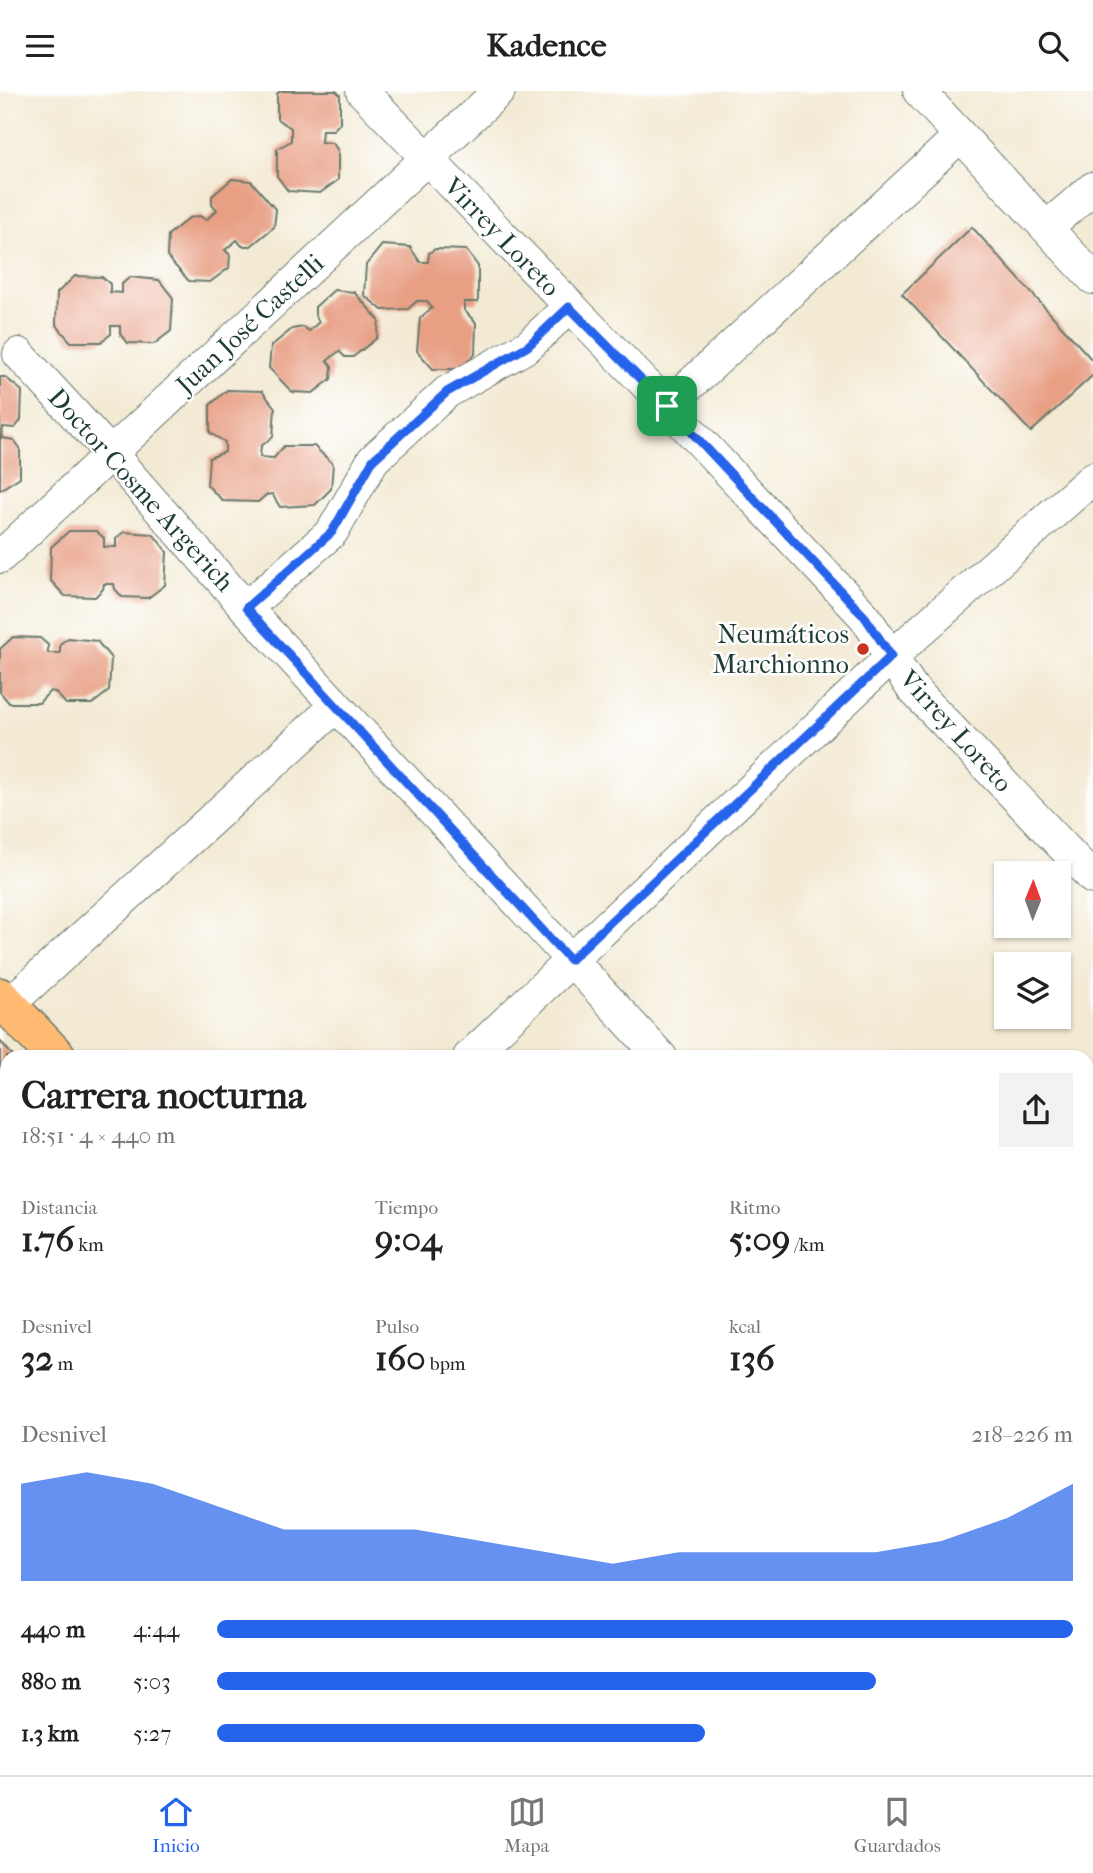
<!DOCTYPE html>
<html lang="es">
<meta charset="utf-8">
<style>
body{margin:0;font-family:"IM FELL French Canon",serif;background:#f2f2f2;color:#222;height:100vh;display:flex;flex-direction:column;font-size:26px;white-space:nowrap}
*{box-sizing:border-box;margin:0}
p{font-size:23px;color:#767676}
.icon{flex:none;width:38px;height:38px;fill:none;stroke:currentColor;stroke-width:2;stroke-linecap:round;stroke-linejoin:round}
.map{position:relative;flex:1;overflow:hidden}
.panel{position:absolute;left:0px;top:959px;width:1094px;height:726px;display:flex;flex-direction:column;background:#fff;border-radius:21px 21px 0 0;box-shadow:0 2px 5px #0004}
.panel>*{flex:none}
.needle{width:46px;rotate:1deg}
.fabs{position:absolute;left:994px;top:770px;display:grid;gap:14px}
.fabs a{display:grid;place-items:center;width:77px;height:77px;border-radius:0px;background:#fff;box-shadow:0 2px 5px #0004;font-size:35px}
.pin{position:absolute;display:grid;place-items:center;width:60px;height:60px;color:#fff;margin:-30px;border-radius:14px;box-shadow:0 4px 10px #0006}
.round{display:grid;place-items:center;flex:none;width:74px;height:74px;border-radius:0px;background:#f2f2f2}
.head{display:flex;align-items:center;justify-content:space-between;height:119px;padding:0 21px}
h1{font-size:38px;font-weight:800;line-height:52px}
.stats{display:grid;grid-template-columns:repeat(3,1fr);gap:10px;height:119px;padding:7px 21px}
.stats div{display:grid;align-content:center}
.stats b{font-size:35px;font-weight:800}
.stats small{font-size:19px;font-weight:400}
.stats p{font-size:19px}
.chart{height:196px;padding:14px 21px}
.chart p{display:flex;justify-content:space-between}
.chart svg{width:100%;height:126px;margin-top:7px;fill:#2563eb;opacity:.7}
ul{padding:0 21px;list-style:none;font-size:23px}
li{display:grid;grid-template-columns:112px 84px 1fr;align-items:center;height:52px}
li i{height:18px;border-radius:9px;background:#2563eb}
header{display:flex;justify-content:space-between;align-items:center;height:91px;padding:0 21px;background:#fff;font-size:32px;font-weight:800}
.menu{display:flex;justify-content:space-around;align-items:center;height:98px;border-top:2px solid #e0e0e0;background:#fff;font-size:19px;color:#767676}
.menu a{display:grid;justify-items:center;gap:4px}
.menu .current{color:#2563eb}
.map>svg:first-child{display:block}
.green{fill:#aad987;stroke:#648b5e;stroke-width:2}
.building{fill:#e89f84}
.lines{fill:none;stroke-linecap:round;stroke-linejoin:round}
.minor-casing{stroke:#697a6c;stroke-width:34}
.major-casing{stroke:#697a6c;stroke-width:41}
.minor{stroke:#fff;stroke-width:32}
.major{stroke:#ffbb71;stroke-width:38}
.route-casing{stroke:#fff;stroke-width:14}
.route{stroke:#2563eb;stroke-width:9}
.poi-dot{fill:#c8321e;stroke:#fff;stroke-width:2.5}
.labels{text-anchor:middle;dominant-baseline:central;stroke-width:5;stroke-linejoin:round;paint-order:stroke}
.street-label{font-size:26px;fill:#1f3d34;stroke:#fff}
.poi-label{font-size:26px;fill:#1f3d34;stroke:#fff;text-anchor:end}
</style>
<header><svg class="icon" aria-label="menu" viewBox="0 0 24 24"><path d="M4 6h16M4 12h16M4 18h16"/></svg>Kadence<svg class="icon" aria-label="search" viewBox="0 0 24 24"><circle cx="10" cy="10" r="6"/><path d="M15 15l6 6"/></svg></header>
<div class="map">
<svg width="1093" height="1684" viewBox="0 0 1093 1684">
<rect width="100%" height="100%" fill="#fff"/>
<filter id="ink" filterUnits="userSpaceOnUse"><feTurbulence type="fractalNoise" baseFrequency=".0143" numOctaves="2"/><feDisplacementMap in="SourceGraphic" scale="14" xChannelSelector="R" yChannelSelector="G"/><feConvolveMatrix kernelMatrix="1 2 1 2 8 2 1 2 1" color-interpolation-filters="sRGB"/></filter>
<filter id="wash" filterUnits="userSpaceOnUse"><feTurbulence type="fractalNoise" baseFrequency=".00686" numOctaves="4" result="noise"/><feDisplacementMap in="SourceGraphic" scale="28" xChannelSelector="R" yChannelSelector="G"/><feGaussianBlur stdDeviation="1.57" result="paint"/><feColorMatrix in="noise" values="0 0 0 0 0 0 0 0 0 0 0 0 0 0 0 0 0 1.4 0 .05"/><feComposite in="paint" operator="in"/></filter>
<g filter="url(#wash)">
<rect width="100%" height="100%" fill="#f3ead4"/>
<path class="green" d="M1087,1593L1093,1607V1684L1078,1678H1087Z"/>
<g id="blocks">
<g class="building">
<path d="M280,0H336L340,4V32L333,39H322L321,51L333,52L338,60V89L320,102L288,100L277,85V58L291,50V37L277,28V3Z"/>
<path d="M232,88L251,90L276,119L274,136L251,155H242L237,149L225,159L230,164L229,177L210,191L189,190L167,166L168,144L189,127L200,125L206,129L217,119L212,113V105Z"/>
<path d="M972,136L1093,270V284L1031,341L902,203Z"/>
<path d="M382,154L410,156L420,171H428L429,162L435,158L466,159L478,175V211H464V219L476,232L475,263L460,278H433L417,260L420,227L432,217L427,210H417L408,218L382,219L364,204L366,174Z"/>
<path d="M75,185L102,186L110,193V201L122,202V193L130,186L159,189L173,207L171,240L154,253L128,252L120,243V235H111V243L101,251H71L56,234L57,202Z"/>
<path d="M334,199L354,201L379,229L377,247L353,266H345L339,260L327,270L332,275L331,288L313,302L292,301L269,277L271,255L292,238L303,236L309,240L319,231L315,224V216Z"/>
<path d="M0,286H5L22,300L21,329L15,337L3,336L2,347L14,349L20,357V386L0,399Z"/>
<path d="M227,299L262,300L275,317L273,346L261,355L260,366L274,367L284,355H314L333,373L331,398L315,414L280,416L272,403L266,404L258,411L223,410L207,394L209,367L225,361V351L210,342V314Z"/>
<path d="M69,440H96L104,447V456H116V447L124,441L153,443L167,461L165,494L148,507L122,506L115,498L114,493H104L103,498L95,506L65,505L50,489L51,456Z"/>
<path d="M13,546L40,547L48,554V562H60V553L68,547L97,550L111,567L109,600L92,613H66L55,601L50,600L39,612H9L0,601V558Z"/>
<path d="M0,950L14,966H7V986L0,992Z"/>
</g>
</g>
</g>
<g filter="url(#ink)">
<use href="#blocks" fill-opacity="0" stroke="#697a6c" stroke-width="2"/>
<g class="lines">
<defs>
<g id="minor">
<path d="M362,0L667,315L865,526L912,597L1093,787"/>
<path d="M919,0L1093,187"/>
<path d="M1047,136L1093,97"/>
<path d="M19,263L111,363L246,517L661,966"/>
<path d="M667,315L960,45"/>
<path d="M0,466L499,0"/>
<path d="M246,517L332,441L373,369L447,301L528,255L569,216"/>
<path d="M8,914L336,615"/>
<path d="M469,966L891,566L1093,387"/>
<path d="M1087,996L1093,990"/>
<path d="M0,1271L7,1269"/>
<path d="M1087,1415L1093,1422"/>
<path d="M0,1470L7,1477"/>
<path d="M25,1684L32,1678"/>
</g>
<g id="major">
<path d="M0,906L57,966"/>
<path d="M725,1678L730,1684"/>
</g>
</defs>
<use href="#minor" class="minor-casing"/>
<use href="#major" class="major-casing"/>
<use href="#minor" class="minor"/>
<use href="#major" class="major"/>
</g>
</g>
<g class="lines" filter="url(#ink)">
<defs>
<path id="route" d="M569,216L667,315L865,526L891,565L570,869L246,517L332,441L373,369L447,301L528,255Z"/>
</defs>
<use href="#route" class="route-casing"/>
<use href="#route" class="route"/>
</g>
<circle class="poi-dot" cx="863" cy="558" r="7"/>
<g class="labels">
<g class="street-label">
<text transform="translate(502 146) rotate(46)">Virrey Loreto</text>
<text transform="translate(250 233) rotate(-43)">Juan José Castelli</text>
<text transform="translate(141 399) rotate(48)">Doctor Cosme Argerich</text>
<text transform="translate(956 640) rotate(48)">Virrey Loreto</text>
</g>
<g class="poi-label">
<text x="849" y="543">Neumáticos<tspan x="849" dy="30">Marchionno</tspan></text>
</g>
</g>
</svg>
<div class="fabs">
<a><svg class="needle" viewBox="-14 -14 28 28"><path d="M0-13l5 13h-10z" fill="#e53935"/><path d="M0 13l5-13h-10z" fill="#767676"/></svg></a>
<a><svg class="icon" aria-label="layers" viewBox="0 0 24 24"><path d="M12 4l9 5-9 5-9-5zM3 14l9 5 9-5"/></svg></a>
</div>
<div class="pin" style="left:667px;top:315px;background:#1e9e55"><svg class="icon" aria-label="arrive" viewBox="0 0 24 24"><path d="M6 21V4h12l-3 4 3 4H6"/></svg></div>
<section class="panel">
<div class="head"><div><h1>Carrera nocturna</h1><p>18:51 · 4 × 440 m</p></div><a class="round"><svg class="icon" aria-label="share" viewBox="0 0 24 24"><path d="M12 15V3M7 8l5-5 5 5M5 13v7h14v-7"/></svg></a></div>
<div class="stats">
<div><p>Distancia</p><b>1.76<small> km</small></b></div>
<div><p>Tiempo</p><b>9:04</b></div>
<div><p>Ritmo</p><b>5:09<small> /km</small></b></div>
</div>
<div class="stats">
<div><p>Desnivel</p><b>32<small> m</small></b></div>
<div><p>Pulso</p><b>160<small> bpm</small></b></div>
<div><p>kcal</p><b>136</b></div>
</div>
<div class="chart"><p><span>Desnivel</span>218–226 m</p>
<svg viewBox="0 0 160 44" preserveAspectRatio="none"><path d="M0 44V10L10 6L20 10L30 18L40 26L50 26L60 26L70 30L80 34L90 38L100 34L110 34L120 34L130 34L140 30L150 22L160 10V44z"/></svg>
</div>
<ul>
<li><b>440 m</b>4:44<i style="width:100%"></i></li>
<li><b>880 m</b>5:03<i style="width:77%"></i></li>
<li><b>1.3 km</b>5:27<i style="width:57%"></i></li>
</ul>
</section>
</div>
<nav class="menu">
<a class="current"><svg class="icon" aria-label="home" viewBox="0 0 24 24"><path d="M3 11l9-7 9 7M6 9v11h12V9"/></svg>Inicio</a>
<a><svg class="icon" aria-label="map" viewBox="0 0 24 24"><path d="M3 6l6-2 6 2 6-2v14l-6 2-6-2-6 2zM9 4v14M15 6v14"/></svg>Mapa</a>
<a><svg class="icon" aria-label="saved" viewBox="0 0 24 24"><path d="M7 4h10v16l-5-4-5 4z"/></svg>Guardados</a>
</nav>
